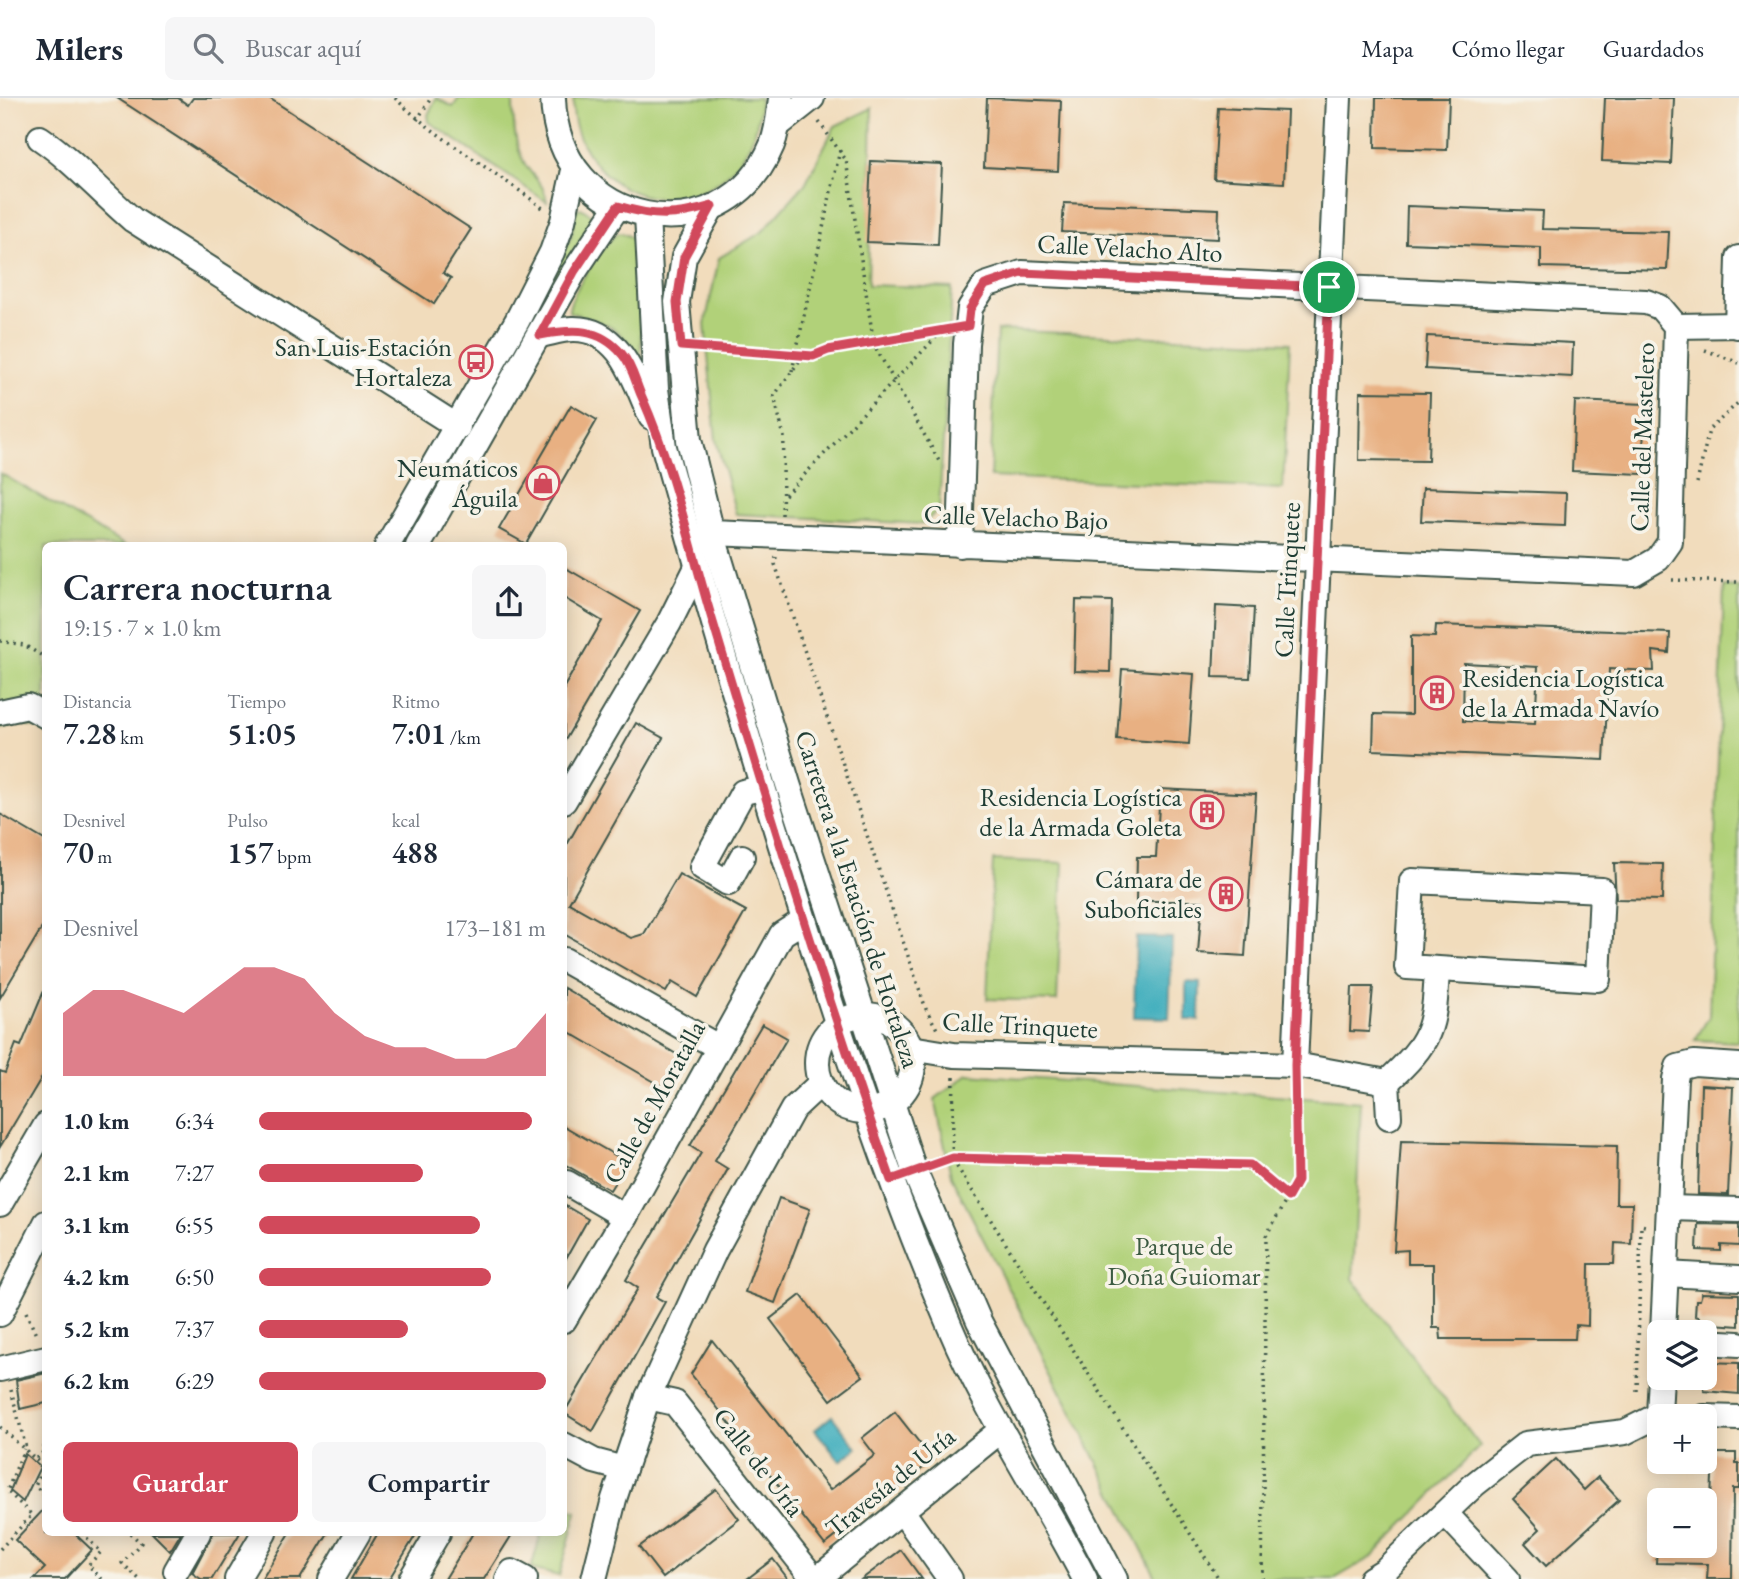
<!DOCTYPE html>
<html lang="es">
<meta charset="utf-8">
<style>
body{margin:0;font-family:"EB Garamond",serif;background:#f6f6f7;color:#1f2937;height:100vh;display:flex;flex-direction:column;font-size:26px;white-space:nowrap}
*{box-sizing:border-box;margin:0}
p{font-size:23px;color:#747a83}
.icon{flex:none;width:38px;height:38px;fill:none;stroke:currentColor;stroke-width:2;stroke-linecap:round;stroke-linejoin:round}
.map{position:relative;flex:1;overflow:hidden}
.panel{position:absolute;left:42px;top:444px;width:525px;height:994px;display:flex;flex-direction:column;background:#fff;border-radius:10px;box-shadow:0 4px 18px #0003}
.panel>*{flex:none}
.controls{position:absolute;left:1647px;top:1222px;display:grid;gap:14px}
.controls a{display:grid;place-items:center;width:70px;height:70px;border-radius:10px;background:#fff;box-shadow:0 4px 18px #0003;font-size:35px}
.pin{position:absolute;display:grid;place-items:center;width:60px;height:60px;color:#fff;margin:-30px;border:4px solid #fff;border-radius:50%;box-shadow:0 2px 7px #0007}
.round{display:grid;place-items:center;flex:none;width:74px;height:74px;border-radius:10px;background:#f6f6f7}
.head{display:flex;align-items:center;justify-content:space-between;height:119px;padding:0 21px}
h1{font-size:38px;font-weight:600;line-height:52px}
.metrics{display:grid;grid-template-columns:repeat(3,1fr);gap:10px;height:119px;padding:7px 21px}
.metrics div{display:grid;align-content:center}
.metrics b{font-size:30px;font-weight:600}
.metrics small{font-size:19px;font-weight:400}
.metrics p{font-size:19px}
.chart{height:196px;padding:14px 21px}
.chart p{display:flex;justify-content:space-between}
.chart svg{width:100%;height:126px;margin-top:7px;fill:#d1495b;opacity:.7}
.primary-button{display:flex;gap:14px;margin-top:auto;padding:14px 21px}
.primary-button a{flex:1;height:80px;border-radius:10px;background:#d1495b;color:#fff;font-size:28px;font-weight:600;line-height:80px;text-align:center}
.primary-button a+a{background:#f6f6f7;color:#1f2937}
ul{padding:0 21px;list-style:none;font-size:23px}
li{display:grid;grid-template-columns:112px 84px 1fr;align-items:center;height:52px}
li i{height:18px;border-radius:9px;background:#d1495b}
header{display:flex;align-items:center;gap:42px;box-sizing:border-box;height:98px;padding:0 35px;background:#fff;border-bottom:2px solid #e0e1e3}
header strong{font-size:33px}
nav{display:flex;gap:38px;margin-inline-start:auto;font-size:24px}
.search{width:490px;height:63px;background:#f6f6f7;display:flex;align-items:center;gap:18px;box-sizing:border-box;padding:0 24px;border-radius:10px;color:#747a83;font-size:26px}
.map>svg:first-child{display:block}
.green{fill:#b1d179;stroke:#688756;stroke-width:2}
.water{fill:#40aebd;stroke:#307678;stroke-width:2}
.building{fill:#e8b082;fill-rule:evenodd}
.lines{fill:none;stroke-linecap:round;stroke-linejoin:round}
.minor-casing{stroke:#3e5548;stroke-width:28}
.path{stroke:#3e5548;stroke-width:3.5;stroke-dasharray:2 5;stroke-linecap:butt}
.minor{stroke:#fff;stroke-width:24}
.route-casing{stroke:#fff;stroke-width:14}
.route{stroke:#d1495b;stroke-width:9}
.labels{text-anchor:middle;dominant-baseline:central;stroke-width:7;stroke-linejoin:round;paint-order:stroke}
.street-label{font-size:26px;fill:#1f3d34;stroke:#f7f3e8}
.poi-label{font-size:26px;fill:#1f3d34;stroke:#f7f3e8;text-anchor:end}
.park-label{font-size:26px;fill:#3c5b42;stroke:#f7f3e8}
</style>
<header>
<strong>Milers</strong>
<div class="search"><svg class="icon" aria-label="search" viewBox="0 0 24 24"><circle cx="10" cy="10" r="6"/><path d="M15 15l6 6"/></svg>Buscar aquí</div>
<nav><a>Mapa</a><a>Cómo llegar</a><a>Guardados</a></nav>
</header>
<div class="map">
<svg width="1739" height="1481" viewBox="0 0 1739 1481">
<rect width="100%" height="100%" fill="#f7f3e8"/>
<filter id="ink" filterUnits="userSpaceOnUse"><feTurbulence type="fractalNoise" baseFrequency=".0143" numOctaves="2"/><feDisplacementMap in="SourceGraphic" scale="14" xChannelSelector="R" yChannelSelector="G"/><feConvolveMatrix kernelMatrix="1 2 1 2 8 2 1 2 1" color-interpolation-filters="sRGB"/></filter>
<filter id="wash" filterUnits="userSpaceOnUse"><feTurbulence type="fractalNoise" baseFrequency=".00686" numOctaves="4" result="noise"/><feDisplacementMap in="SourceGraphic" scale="28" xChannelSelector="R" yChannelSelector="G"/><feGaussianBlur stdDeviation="1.57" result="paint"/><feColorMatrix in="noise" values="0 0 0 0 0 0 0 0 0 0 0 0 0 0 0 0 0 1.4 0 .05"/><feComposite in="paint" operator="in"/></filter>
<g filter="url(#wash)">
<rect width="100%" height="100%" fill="#f1dcbc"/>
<g class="green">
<path d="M436,0L453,9L459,0H513C513,22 514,47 525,66C534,81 545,86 547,104L429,24L428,17Z"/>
<path d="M574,0H760C758,104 634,139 583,47C576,34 571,15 574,0Z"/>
<path d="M872,10L868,187L952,190L939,411L923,426L736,416L716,342L705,226L719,160L762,134L805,86L835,28Z"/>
<path d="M581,110L596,120L558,176L540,221L531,218L571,139L576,113Z"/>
<path d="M618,135C633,137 637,143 640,158L641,259C613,224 609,227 569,214C568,198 605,144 618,135Z"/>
<path d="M997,232L1290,245L1283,391L990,379Z"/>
<path d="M0,375L126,448H46L45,630L20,626L0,630Z"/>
<path d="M1724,489L1739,490V944L1695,942L1709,919Z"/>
<path d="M993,762L1063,765L1057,903L987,901Z"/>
<path d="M968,976L1361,1004L1353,1181L1480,1348L1372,1459L1334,1481H1157L951,1078L935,1001Z"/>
<path d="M564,1410L577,1414L559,1478L531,1471L541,1435H564Z"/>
</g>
<g class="water">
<path d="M1136,839L1172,840L1169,920L1134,919Z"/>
<path d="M1186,884L1200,885L1199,922H1186Z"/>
<path d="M832,1318L857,1350L840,1363L815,1332Z"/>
</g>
<g id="blocks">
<g class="building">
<path d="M117,0H178L188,7L193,0H269L471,131L443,175L451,180L434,206Z"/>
<path d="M987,0L1061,3L1058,73L984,69Z"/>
<path d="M1376,0H1449L1447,52L1375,50Z"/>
<path d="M1605,0H1674L1671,66L1602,63Z"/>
<path d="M1218,10L1287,13L1284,85L1214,81Z"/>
<path d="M871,63L942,66L938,147L867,144Z"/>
<path d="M1064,105L1219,111L1218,141L1062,134Z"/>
<path d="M1407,108L1543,113L1542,131L1669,134L1667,172L1541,169V150L1406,145Z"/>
<path d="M1427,238L1573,245L1572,279L1425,271Z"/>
<path d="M1360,294L1430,295L1428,363L1359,362Z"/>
<path d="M1575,303L1645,306L1642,376L1572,373Z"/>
<path d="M571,307L597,322L526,446L499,431Z"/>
<path d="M1423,390L1566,395L1565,428L1421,423Z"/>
<path d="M564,469L640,513L564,644V589L602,523L564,500Z"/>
<path d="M1076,502L1112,503L1110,574L1074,573Z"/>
<path d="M1216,508L1254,510L1250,580L1213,579Z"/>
<path d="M1436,527L1670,535L1669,555L1653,553L1654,573L1609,571L1604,662L1373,652L1374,616L1411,617V538L1435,539ZM1464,565L1538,569L1535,626L1463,623Z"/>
<path d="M1122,571L1194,576L1189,646L1117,641Z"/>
<path d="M636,625L663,640L569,805L631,840L644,836L679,776L746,813L697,899L672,884L666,894L564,836V752Z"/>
<path d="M1160,691L1256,696L1245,858L1198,855L1202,803H1136L1137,759H1156Z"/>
<path d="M0,716L46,743V823L0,900Z"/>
<path d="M1614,765L1663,766L1662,802L1616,801Z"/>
<path d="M46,888V972L0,1049V973L5,975L16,946L21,948Z"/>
<path d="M1352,889H1373L1369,934L1350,933Z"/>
<path d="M564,890L683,960L665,990L564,931Z"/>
<path d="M762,926L787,940L715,1063L728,1071L656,1199L665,1204L593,1333L564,1315L638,1190L626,1182L701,1055L690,1048Z"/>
<path d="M1701,987L1733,989L1728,1097L1698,1096Z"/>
<path d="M564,1028L627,1064L610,1092L564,1066Z"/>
<path d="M1401,1043L1617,1048L1616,1106H1632L1631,1146L1615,1145L1614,1166H1589L1588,1228L1576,1227L1575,1241H1441L1440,1230H1433V1166H1408V1152L1394,1153Z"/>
<path d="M779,1100L810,1111L775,1205L745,1194Z"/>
<path d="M564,1107L588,1121L564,1164Z"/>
<path d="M1698,1126L1739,1127V1148L1721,1147V1153L1697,1152Z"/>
<path d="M1702,1195L1739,1196V1228L1700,1225L1699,1219L1695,1218L1696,1202H1700Z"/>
<path d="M801,1197L863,1278L831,1302L770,1221Z"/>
<path d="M712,1242L830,1392L875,1357L862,1340L895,1314L933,1362L825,1447L691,1276Z"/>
<path d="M1704,1264L1739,1265V1296L1704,1293Z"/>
<path d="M46,1275V1305L20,1311L16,1282Z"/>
<path d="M1713,1355H1736V1366H1739V1391H1733L1732,1481H1707L1708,1466L1656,1465L1657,1447H1704V1402H1711Z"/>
<path d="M25,1356L40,1369L23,1404L10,1393Z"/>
<path d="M1556,1361L1584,1392L1598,1379L1619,1402L1546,1468L1525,1445L1540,1431L1513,1401Z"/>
<path d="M716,1391L739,1421L663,1480L639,1449Z"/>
<path d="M46,1409V1435H74L92,1452L65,1481H34L45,1470L15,1442Z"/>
<path d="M152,1435H181L170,1453Z"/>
<path d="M213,1435H240L212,1481H201L192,1475Z"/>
<path d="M290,1435H328L300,1481H262Z"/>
<path d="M378,1435H417L389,1481H351Z"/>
<path d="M473,1435H513L484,1481H445Z"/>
<path d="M901,1452L922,1481H862Z"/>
<path d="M773,1461L788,1481H747Z"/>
</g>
</g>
</g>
<g filter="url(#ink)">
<use href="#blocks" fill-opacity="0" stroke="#3e5548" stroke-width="2"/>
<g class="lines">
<defs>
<g id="minor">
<path d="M553,0C557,133 725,161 772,47C778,32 779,16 781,0"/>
<path d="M778,27L812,0"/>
<path d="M40,40C74,63 101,95 133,122L458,329"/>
<path d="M712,109L684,159L677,204L689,342L712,435L788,686L914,1072L979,1223L1115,1481"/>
<path d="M647,117L656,291L664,349C705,498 749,646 795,793C841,940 889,1087 950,1229C987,1317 1041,1396 1085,1481"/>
<path d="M1676,228L1739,227"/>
<path d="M1737,228L1739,160"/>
<path d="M540,237C551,235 562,231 573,231C621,230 635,284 651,319"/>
<path d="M712,435L1634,475L1658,461L1670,444L1676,228L1660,209L1646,204L1022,175L985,187L970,210L966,246L960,447"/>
<path d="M387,448L517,223L552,154L563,123L574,72"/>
<path d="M418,448L574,174L618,108"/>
<path d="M0,614L28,608L46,618"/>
<path d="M564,703L669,525L697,469"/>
<path d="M742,759L728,785L702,769L743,694L763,690"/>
<path d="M1412,783L1602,792L1598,881L1407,869Z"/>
<path d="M564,862L718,949"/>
<circle cx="865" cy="965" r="48"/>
<path d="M911,950L954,957L1295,967L1387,984"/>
<path d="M1295,967L1339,0"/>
<path d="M1387,984C1432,942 1434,932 1437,872"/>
<path d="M1387,984L1389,1019"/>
<path d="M564,1086L567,1085L625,1119"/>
<path d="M0,1106L46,1027"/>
<path d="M1669,1110L1739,1112"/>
<path d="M1666,1176L1739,1180"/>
<path d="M0,1216L46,1125"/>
<path d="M564,1222L625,1119L782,836L804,822"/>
<path d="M1663,1234L1675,981L1678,969L1694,965L1739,968"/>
<path d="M1704,1244L1739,1246"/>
<path d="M0,1271L46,1260"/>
<path d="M648,1299L675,1305L814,1481"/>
<path d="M1659,1317L1661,1279"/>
<path d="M1704,1319L1739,1320"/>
<path d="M564,1347L594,1363L624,1371"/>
<path d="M902,1413L950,1481"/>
<path d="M1446,1416L1507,1481"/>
<path d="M176,1473L198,1435"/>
<path d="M237,1481L264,1435"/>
<path d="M331,1481L358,1435"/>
<path d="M411,1481L438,1435"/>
<path d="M508,1481L512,1474L525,1481"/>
<path d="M594,1481L614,1401L648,1299L715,1152L793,1011L821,985"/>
<path d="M817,1481L1000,1333"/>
<path d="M1371,1481L1384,1473L1475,1386L1526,1346L1625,1334L1659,1317"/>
</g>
</defs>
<use href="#minor" class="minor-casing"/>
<g class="path">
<path d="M395,0C439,43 496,73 544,111"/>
<path d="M417,22L431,0"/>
<path d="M819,24L846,62L874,247L939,363"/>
<path d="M703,250L811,258"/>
<path d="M1705,252L1739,265"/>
<path d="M792,273L840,52"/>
<path d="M1697,385L1709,332L1739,304"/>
<path d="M785,397L940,235"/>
<path d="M782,417L784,339L774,298L800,262L828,252L946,233"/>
<path d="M776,459L775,466L926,911L937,931"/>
<path d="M1672,482L1739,484"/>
<path d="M0,543L24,547L46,560"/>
<path d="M954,979L952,1061L1219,1481"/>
<path d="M936,1065L952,1061L1250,1067L1288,1099"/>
<path d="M26,1214L37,1239"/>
<path d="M11,1292L27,1354"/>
<path d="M1637,1293L1641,1127L1645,1128"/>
<path d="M0,1329L44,1369L35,1388L46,1398"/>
<path d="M44,1350L46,1340"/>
<path d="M36,1360L46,1352"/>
<path d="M82,1435L101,1454L88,1467L102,1481"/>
<path d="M130,1435L141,1445L122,1465L139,1481"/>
<path d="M0,1451L32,1417L7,1393L24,1351"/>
<path d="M1262,1481L1266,1138L1297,1083L1295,990"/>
</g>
<use href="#minor" class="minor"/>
</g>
</g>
<g class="lines" filter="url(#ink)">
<defs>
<path id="route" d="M618,108C655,119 674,119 712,108L684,159L677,204L681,248L813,258L828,252L968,228L970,211L985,187L1022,175L1329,189L1295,967L1297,1083L1288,1099L1250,1067L953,1060L891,1082C824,893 766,702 709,511C688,439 672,367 642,299C636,286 632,267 622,256C599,229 573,231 540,237L574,174Z"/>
</defs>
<use href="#route" class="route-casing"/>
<use href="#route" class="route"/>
</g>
<defs>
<symbol id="bus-ring" viewBox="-11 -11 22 22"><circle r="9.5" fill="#f7f3e8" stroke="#d1495b" stroke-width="1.5"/><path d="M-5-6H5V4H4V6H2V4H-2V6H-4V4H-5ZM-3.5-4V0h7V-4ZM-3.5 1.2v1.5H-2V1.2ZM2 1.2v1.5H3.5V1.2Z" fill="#d1495b"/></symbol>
<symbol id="shop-ring" viewBox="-11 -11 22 22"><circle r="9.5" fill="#f7f3e8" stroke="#d1495b" stroke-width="1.5"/><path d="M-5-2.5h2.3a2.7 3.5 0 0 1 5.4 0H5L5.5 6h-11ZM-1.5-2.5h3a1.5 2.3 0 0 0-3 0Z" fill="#d1495b"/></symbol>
<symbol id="building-ring" viewBox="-11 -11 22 22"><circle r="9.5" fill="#f7f3e8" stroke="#d1495b" stroke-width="1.5"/><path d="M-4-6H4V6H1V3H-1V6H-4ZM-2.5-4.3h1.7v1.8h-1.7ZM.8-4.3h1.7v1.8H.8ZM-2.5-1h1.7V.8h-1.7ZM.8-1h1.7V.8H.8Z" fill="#d1495b"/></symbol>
</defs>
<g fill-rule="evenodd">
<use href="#bus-ring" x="457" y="245" width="38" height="38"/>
<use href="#shop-ring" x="524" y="366" width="38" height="38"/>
<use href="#building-ring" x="1418" y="576" width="38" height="38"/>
<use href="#building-ring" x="1188" y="695" width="38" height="38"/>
<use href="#building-ring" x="1207" y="777" width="38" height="38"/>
</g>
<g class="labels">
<g class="street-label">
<text transform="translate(1130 150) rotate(3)">Calle Velacho Alto</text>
<text transform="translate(1642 339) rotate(-88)">Calle del Mastelero</text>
<text transform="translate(1016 419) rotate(2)">Calle Velacho Bajo</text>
<text transform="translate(1287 482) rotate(-87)">Calle Trinquete</text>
<text transform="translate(858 801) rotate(72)">Carretera a la Estación de Hortaleza</text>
<text transform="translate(1020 927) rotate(3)">Calle Trinquete</text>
<text transform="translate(654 1004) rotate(-61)">Calle de Moratalla</text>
<text transform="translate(759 1364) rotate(52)">Calle de Uría</text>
<text transform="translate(890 1384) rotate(-39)">Travesía de Uría</text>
</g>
<g class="poi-label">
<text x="452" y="249">San Luis-Estación<tspan x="452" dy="30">Hortaleza</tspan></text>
<text x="518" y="370">Neumáticos<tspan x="518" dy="30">Águila</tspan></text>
<text x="1462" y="580" text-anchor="start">Residencia Logística<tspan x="1462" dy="30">de la Armada Navío</tspan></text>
<text x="1182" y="699">Residencia Logística<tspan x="1182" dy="30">de la Armada Goleta</tspan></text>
<text x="1202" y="781">Cámara de<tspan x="1202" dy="30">Suboficiales</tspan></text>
</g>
<g class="park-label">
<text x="1184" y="1148">Parque de<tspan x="1184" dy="30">Doña Guiomar</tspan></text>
</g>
</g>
</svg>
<div class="controls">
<a><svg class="icon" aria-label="layers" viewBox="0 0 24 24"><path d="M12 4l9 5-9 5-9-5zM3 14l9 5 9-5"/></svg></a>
<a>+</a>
<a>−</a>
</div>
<div class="pin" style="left:1329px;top:189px;background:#1e9e55"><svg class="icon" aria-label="arrive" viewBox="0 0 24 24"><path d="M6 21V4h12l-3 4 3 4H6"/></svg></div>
<section class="panel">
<div class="head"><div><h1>Carrera nocturna</h1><p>19:15 · 7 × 1.0 km</p></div><a class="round"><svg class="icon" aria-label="share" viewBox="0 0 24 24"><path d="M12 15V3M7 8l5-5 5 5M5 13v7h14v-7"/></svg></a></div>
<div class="metrics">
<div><p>Distancia</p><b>7.28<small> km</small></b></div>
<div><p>Tiempo</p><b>51:05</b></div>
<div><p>Ritmo</p><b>7:01<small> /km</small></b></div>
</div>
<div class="metrics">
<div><p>Desnivel</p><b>70<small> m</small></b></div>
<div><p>Pulso</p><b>157<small> bpm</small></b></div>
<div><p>kcal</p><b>488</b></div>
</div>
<div class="chart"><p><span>Desnivel</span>173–181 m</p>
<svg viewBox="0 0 160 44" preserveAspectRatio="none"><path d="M0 44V22L10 14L20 14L30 18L40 22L50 14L60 6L70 6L80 10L90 22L100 30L110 34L120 34L130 38L140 38L150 34L160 22V44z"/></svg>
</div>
<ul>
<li><b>1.0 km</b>6:34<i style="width:95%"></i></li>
<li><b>2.1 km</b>7:27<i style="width:57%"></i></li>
<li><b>3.1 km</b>6:55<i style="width:77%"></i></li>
<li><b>4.2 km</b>6:50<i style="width:81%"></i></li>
<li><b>5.2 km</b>7:37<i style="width:52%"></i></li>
<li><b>6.2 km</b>6:29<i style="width:100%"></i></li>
</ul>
<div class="primary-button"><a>Guardar</a><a>Compartir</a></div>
</section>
</div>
